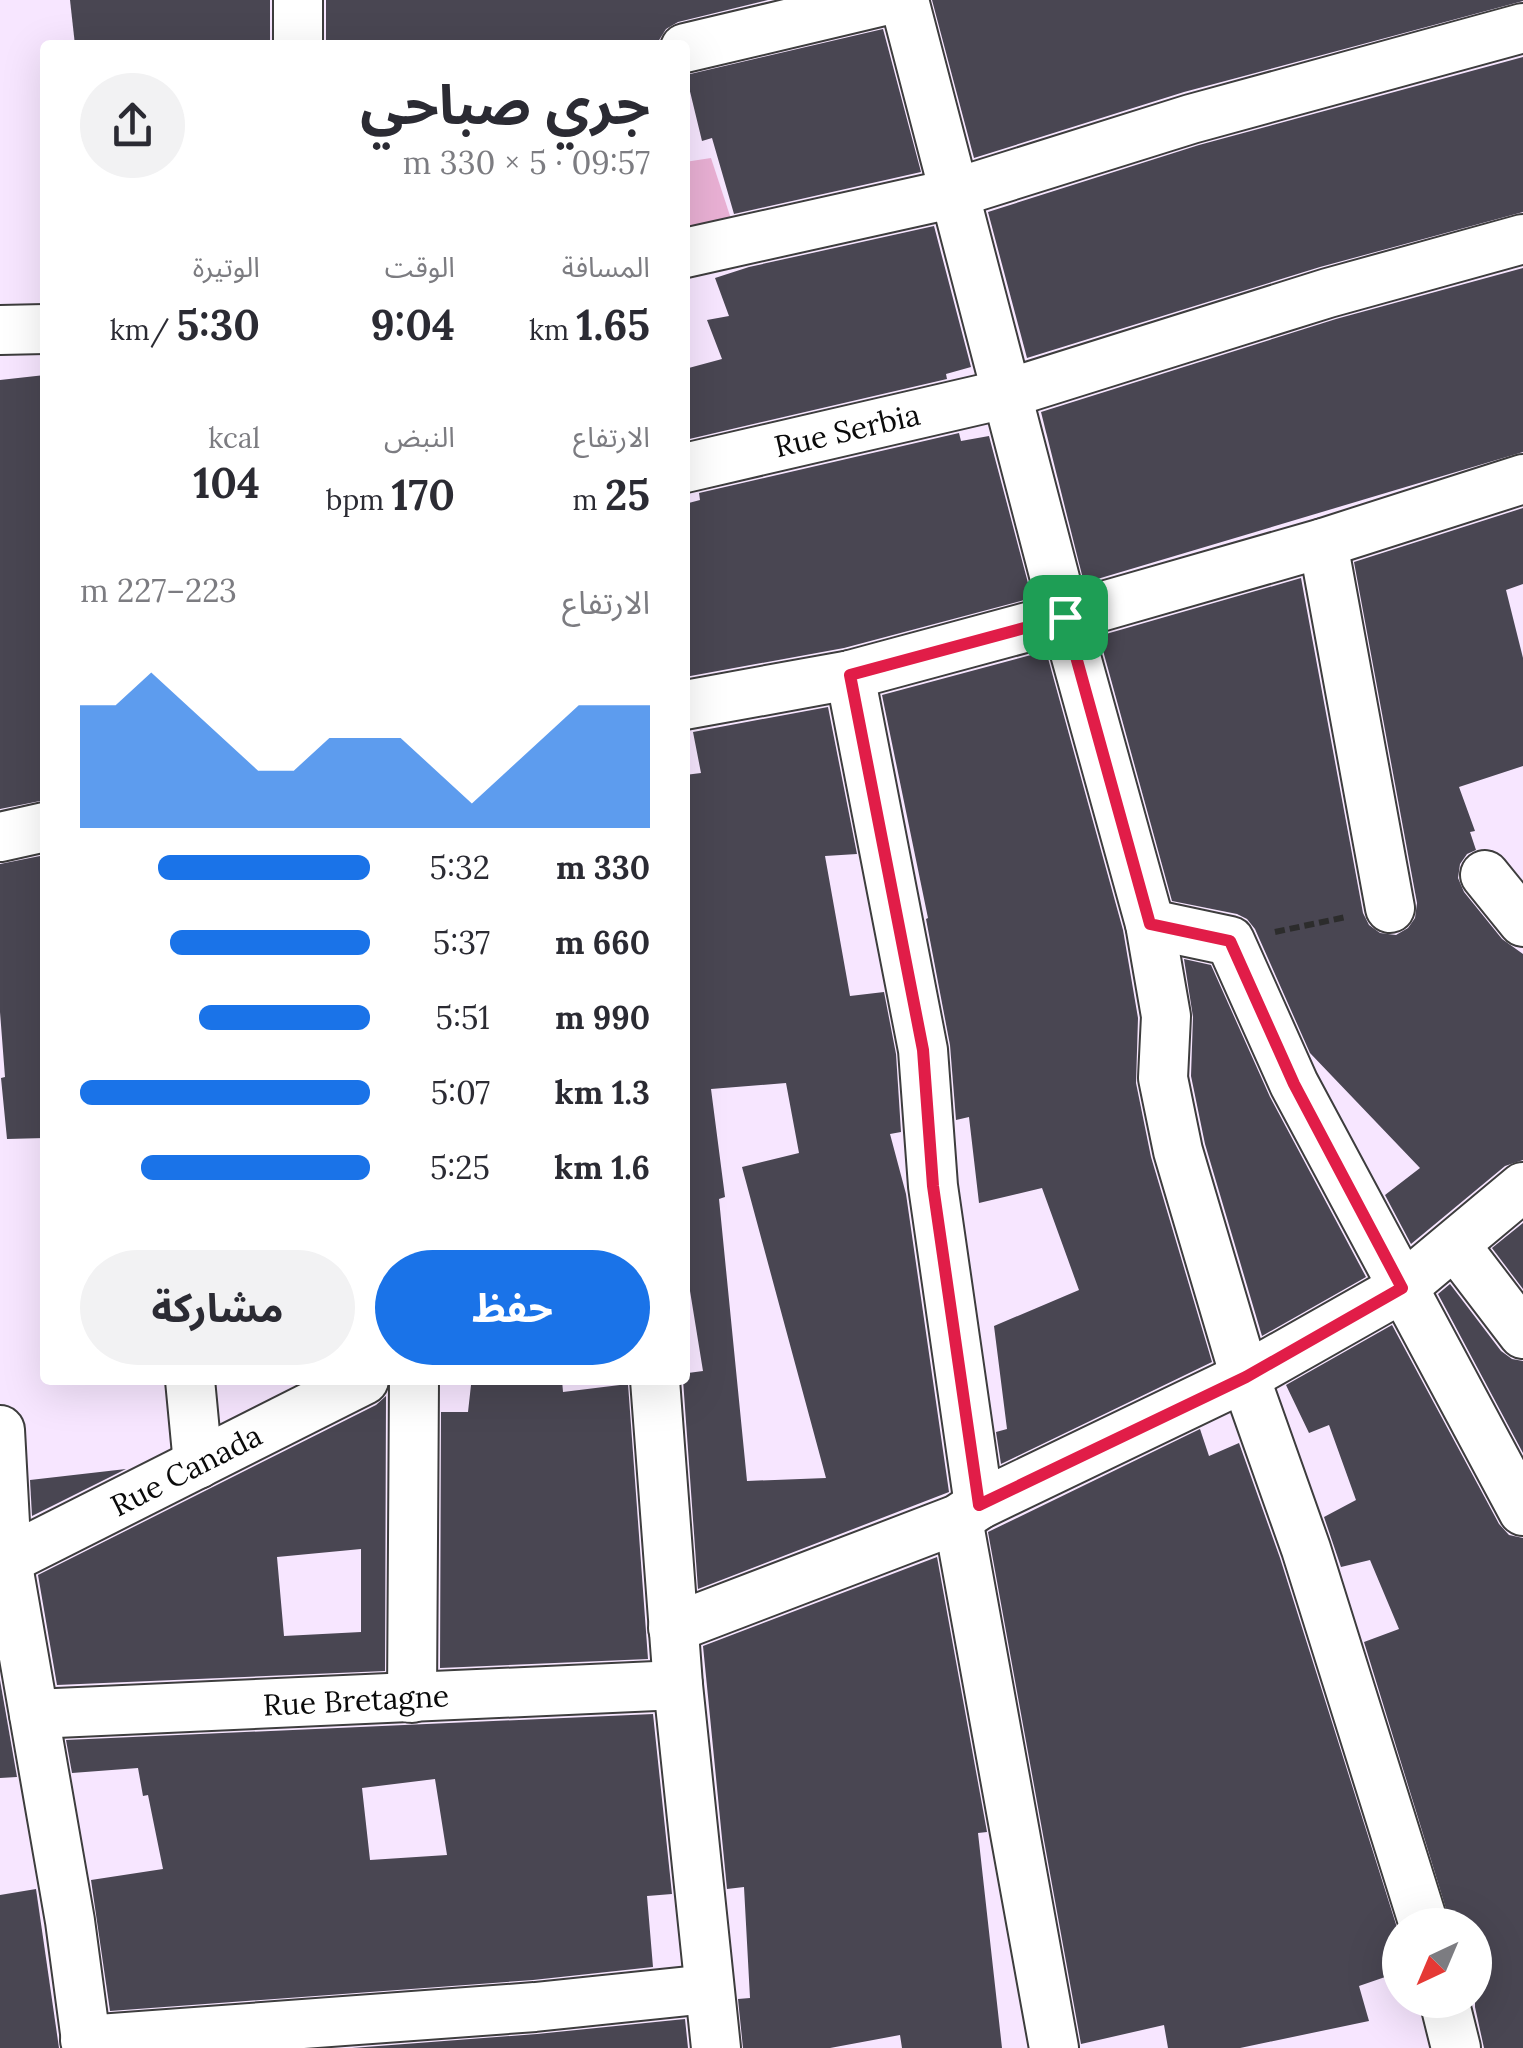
<!DOCTYPE html>
<html lang="ar">
<meta charset="utf-8">
<style>
body{margin:0;font-family:Lora,"Noto Sans Arabic",serif;background:#f2f2f3;color:#2b2b33;direction:rtl;height:100vh;display:flex;flex-direction:column;font-size:38px;white-space:nowrap}
*{box-sizing:border-box;margin:0}
p{font-size:32px;color:#7c7c81}
.icon{flex:none;width:55px;height:55px;fill:none;stroke:currentColor;stroke-width:2;stroke-linecap:round;stroke-linejoin:round}
.map{position:relative;flex:1;overflow:hidden;direction:ltr}
.drawer{position:absolute;left:40px;top:40px;width:650px;height:1345px;display:flex;flex-direction:column;background:#fff;border-radius:10px;box-shadow:0 10px 40px #0002;direction:rtl}
.drawer>*{flex:none}
.needle{width:65px;rotate:224deg}
.tools{position:absolute;left:1382px;top:1908px;display:grid;gap:20px}
.tools a{display:grid;place-items:center;width:110px;height:110px;border-radius:50%;background:#fff;box-shadow:0 10px 40px #0002;font-size:50px}
.pin{position:absolute;display:grid;place-items:center;width:85px;height:85px;color:#fff;margin:-42px;border-radius:20px;box-shadow:0 5px 15px #0006}
.round{display:grid;place-items:center;flex:none;width:105px;height:105px;border-radius:52px;background:#f2f2f3}
.overview{display:flex;align-items:center;justify-content:space-between;height:170px;padding:0 40px}
h1{font-size:55px;font-weight:700;line-height:75px}
.stats{display:grid;grid-template-columns:repeat(3,1fr);gap:15px;height:170px;padding:10px 40px}
.stats div{display:grid;align-content:center}
.stats b{font-size:42px;font-weight:700}
.stats small{font-size:28px;font-weight:400}
.stats p{font-size:28px}
.chart{height:280px;padding:20px 40px}
.chart p{display:flex;justify-content:space-between}
.chart svg{width:100%;height:180px;margin-top:10px;fill:#1a73e8;opacity:.7}
.cta{display:flex;gap:20px;margin-top:auto;padding:20px 40px}
.cta a{flex:1;height:115px;border-radius:60px;background:#1a73e8;color:#fff;font-size:40px;font-weight:700;line-height:115px;text-align:center}
.cta a+a{background:#f2f2f3;color:#2b2b33}
ul{padding:0 40px;list-style:none;font-size:32px}
li{display:grid;grid-template-columns:160px 120px 1fr;align-items:center;height:75px}
li i{height:25px;border-radius:12px;background:#1a73e8}
.map>svg:first-child{display:block}
.green{fill:#e9b0d4}
.building{fill:#494652;fill-rule:evenodd}
.lines{fill:none;stroke-linecap:round;stroke-linejoin:round}
.minor-casing{stroke:#3d3d3d;stroke-width:52}
.path{stroke:#2c2c2c;stroke-width:6;stroke-dasharray:10 5;stroke-linecap:butt}
.minor{stroke:#fff;stroke-width:48}
.route-casing{stroke:#fff;stroke-width:20}
.route{stroke:#e11d48;stroke-width:12}
.labels{text-anchor:middle;dominant-baseline:central;stroke-width:10;stroke-linejoin:round;paint-order:stroke}
.street-label{font-size:30px;fill:#0a0a0a;stroke:#fff}
</style>
<div class="map">
<svg width="1523" height="2048" viewBox="0 0 1523 2048">
<rect width="100%" height="100%" fill="#f7e6ff"/>
<path class="green" d="M711,158L736,234L685,242V162Z"/>
<g class="building">
<path d="M70,0H270V45H75Z"/>
<path d="M326,0H768L678,22L666,29L656,45H326Z"/>
<path d="M932,0H1523V1L1184,92L974,158Z"/>
<path d="M883,29L921,172L734,214L712,138L702,141L686,75Z"/>
<path d="M1523,57V212L1320,267L1027,358L988,212L1199,145Z"/>
<path d="M934,226L971,367L946,374L947,379L685,440V369L722,359L707,320L729,316L715,278L749,267Z"/>
<path d="M1523,268V452L1084,583L1041,412L1336,319Z"/>
<path d="M45,375V800L0,809V380Z"/>
<path d="M959,433L961,441L989,436L1032,598L844,648L685,677V504L700,500L699,493Z"/>
<path d="M1523,508V584L1506,590L1523,658V766L1459,787L1475,831L1470,832L1476,850L1467,854L1460,864L1458,878L1464,892L1502,939L1523,954V1160L1505,1166L1411,1244L1385,1195L1420,1168L1310,1053L1255,929L1247,919L1237,914L1172,901L1099,636L1301,578L1363,913L1369,925L1380,933L1396,935L1408,928L1415,918L1417,903L1354,562Z"/>
<path d="M1046,651L1123,930L1138,1018L1136,1083L1151,1157L1212,1362L1001,1464L996,1432L1007,1429L994,1326L1079,1290L1042,1188L979,1203L969,1117L956,1120L950,1045L926,919L928,918L882,695Z"/>
<path d="M828,707L857,854L825,856L850,996L884,992L896,1054L901,1132L890,1134L906,1194L949,1492L698,1589L683,1380L688,1373L703,1371L690,1291L685,1292V775L701,773L693,732ZM786,1083L799,1153L742,1167L826,1478L747,1481L719,1199L725,1197L711,1089Z"/>
<path d="M45,855V1138L7,1139L1,1078L5,1077L0,1012V864Z"/>
<path d="M1184,959L1211,965L1270,1097L1366,1277L1262,1336L1205,1144L1191,1076L1193,1017Z"/>
<path d="M1523,1223V1289L1492,1248Z"/>
<path d="M1450,1284L1501,1351L1512,1359L1523,1361V1453L1438,1294Z"/>
<path d="M1392,1325L1499,1524L1509,1535L1523,1538V2048H1484L1475,2007V1925H1451L1364,1642L1399,1629L1370,1560L1341,1567L1324,1517L1356,1500L1329,1425L1309,1433L1286,1385Z"/>
<path d="M562,1380L563,1392L628,1384L648,1659L440,1668L441,1412H468L471,1385Z"/>
<path d="M386,1396L385,1671L57,1685L38,1575L376,1405ZM361,1549V1632L284,1636L277,1557Z"/>
<path d="M1200,1429L1209,1456L1239,1443L1280,1558L1400,1937V1954L1385,1958L1388,1976L1359,1986L1369,2021L1240,2048H1168L1164,2025L1081,2044L988,1532Z"/>
<path d="M126,1469L32,1516L30,1480Z"/>
<path d="M937,1557L987,1832L978,1833L1002,2048H902L900,2035L830,2048H743L738,1999L750,1998L744,1887L727,1889L703,1646Z"/>
<path d="M0,1680L17,1777L0,1778Z"/>
<path d="M653,1714L672,1894L647,1896L653,1967L533,1980L110,2011L91,1880L163,1869L148,1795L143,1796L138,1768L72,1773L66,1740ZM435,1779L447,1855L370,1860L362,1788Z"/>
<path d="M36,1889L59,2048H0V1895Z"/>
<path d="M685,2019L688,2048H352L537,2034Z"/>
</g>
<g class="lines">
<defs>
<g id="minor">
<path d="M298,0V45"/>
<path d="M904,0L1065,617L1150,924L1166,1016L1163,1078L1178,1151L1245,1377L1306,1549L1424,1925"/>
<path d="M685,48L888,0"/>
<path d="M685,253L955,193L1191,119L1523,28"/>
<path d="M0,330L45,329"/>
<path d="M685,468L1009,393L1328,293L1523,239"/>
<path d="M1323,543L1390,908"/>
<path d="M850,675L923,1050L933,1186L979,1505"/>
<path d="M685,705L850,675L1065,617L1323,543L1523,479"/>
<path d="M0,837L45,827"/>
<path d="M1485,875L1523,922"/>
<path d="M1150,924L1230,941L1294,1084L1523,1511"/>
<path d="M1455,1245L1523,1334"/>
<path d="M190,1380L198,1464"/>
<path d="M655,1380L678,1685L716,2048"/>
<path d="M0,1430L7,1560L70,1921L87,2048"/>
<path d="M958,1519L1054,2048"/>
<path d="M7,1560L364,1380"/>
<path d="M673,1628L958,1519L979,1505L1245,1377L1402,1288L1523,1187"/>
<path d="M412,1698L414,1380"/>
<path d="M34,1714L678,1685"/>
<path d="M1444,2000L1456,2048"/>
<path d="M85,2040L535,2007L708,1989"/>
</g>
</defs>
<use href="#minor" class="minor-casing"/>
<path class="path" d="M1275,932L1346,917"/>
<use href="#minor" class="minor"/>
</g>
<g class="lines">
<defs>
<path id="route" d="M1065,617L1150,924L1230,941L1294,1084L1402,1288L1246,1377L979,1505L933,1186L923,1050L850,675Z"/>
</defs>
<use href="#route" class="route-casing"/>
<use href="#route" class="route"/>
</g>
<g class="labels">
<g class="street-label">
<text transform="translate(847 430) rotate(-13)">Rue Serbia</text>
<text transform="translate(186 1470) rotate(-27)">Rue Canada</text>
<text transform="translate(356 1700) rotate(-3)">Rue Bretagne</text>
</g>
</g>
</svg>
<div class="tools">
<a><svg class="needle" viewBox="-14 -14 28 28"><path d="M0-13l5 13h-10z" fill="#e53935"/><path d="M0 13l5-13h-10z" fill="#7c7c81"/></svg></a>
</div>
<div class="pin" style="left:1065px;top:617px;background:#1e9e55"><svg class="icon" aria-label="arrive" viewBox="0 0 24 24"><path d="M6 21V4h12l-3 4 3 4H6"/></svg></div>
<section class="drawer">
<div class="overview"><div><h1>جري صباحي</h1><p>09:57 · 5 × 330 m</p></div><a class="round"><svg class="icon" aria-label="share" viewBox="0 0 24 24"><path d="M12 15V3M7 8l5-5 5 5M5 13v7h14v-7"/></svg></a></div>
<div class="stats">
<div><p>المسافة</p><b>1.65<small> km</small></b></div>
<div><p>الوقت</p><b>9:04</b></div>
<div><p>الوتيرة</p><b>5:30<small> /km</small></b></div>
</div>
<div class="stats">
<div><p>الارتفاع</p><b>25<small> m</small></b></div>
<div><p>النبض</p><b>170<small> bpm</small></b></div>
<div><p>kcal</p><b>104</b></div>
</div>
<div class="chart"><p><span>الارتفاع</span>223–227 m</p>
<svg viewBox="0 0 160 44" preserveAspectRatio="none"><path d="M0 44V14L10 14L20 6L30 14L40 22L50 30L60 30L70 22L80 22L90 22L100 30L110 38L120 30L130 22L140 14L150 14L160 14V44z"/></svg>
</div>
<ul>
<li><b>330 m</b>5:32<i style="width:73%"></i></li>
<li><b>660 m</b>5:37<i style="width:69%"></i></li>
<li><b>990 m</b>5:51<i style="width:59%"></i></li>
<li><b>1.3 km</b>5:07<i style="width:100%"></i></li>
<li><b>1.6 km</b>5:25<i style="width:79%"></i></li>
</ul>
<div class="cta"><a>حفظ</a><a>مشاركة</a></div>
</section>
</div>
